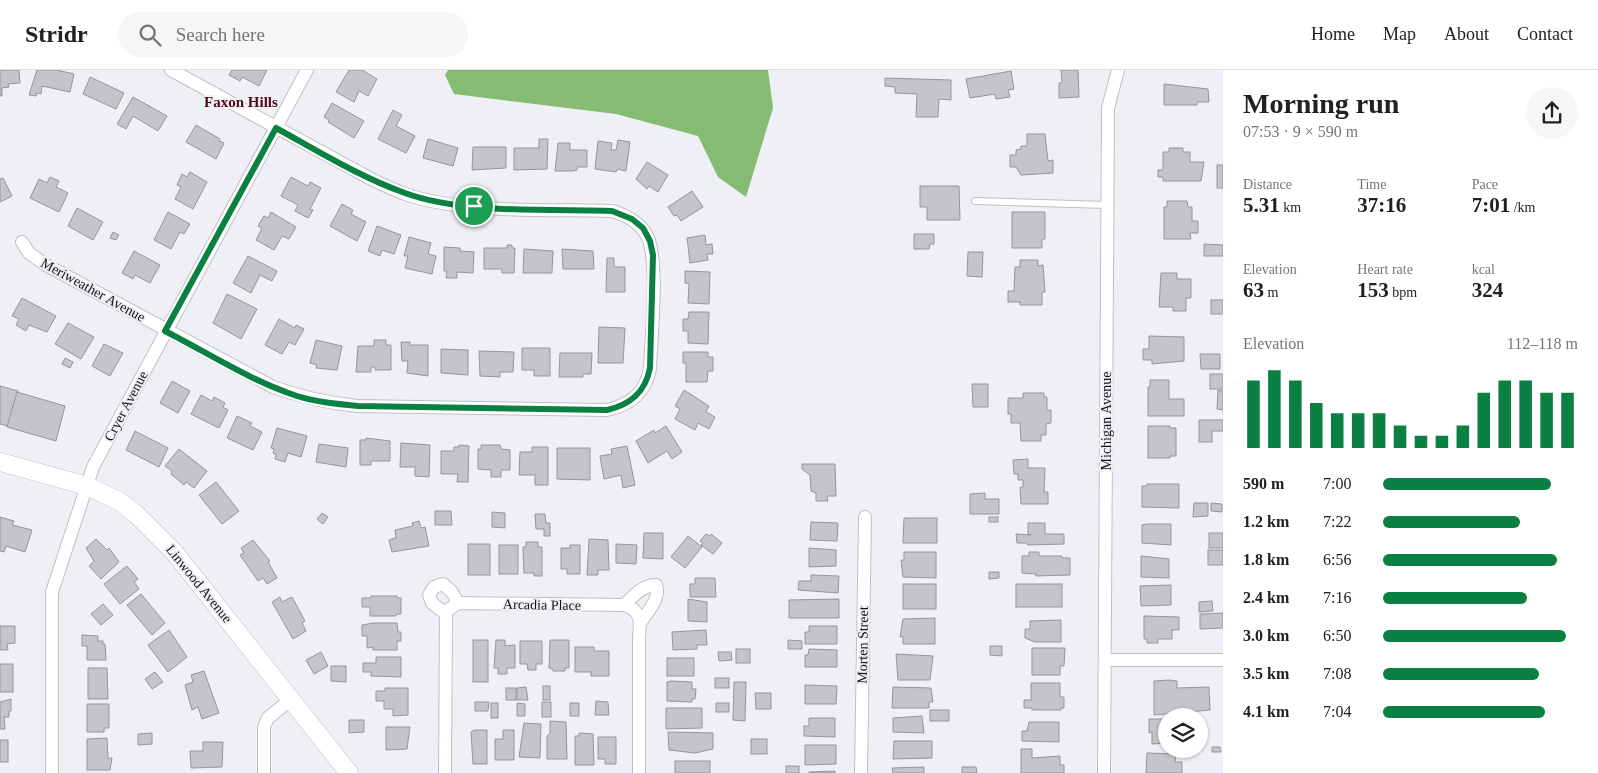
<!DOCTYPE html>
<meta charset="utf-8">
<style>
body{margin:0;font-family:"Times New Roman",serif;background:#f6f6f6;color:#202124;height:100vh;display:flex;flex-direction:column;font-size:19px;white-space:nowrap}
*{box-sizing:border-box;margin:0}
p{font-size:16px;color:#757577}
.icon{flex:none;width:28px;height:28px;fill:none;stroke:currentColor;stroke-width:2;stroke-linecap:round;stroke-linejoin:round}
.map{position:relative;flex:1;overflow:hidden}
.drawer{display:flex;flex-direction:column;background:#fff;width:375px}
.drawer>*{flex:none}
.fabs{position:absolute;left:1158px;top:638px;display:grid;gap:10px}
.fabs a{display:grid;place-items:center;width:50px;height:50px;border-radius:50%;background:#fff;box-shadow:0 1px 4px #0004;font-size:25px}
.pin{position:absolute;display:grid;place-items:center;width:42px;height:42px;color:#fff;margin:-21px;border:2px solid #fff;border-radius:50%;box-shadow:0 1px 5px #0007}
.round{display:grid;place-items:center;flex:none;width:52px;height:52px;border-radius:26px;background:#f6f6f6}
.overview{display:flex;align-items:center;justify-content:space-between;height:85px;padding:0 20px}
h1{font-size:28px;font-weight:700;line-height:38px}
.figures{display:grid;grid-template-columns:repeat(3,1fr);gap:8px;height:85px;padding:5px 20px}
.figures div{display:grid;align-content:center}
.figures b{font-size:21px;font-weight:700}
.figures small{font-size:14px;font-weight:400}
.figures p{font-size:14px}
.chart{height:140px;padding:10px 20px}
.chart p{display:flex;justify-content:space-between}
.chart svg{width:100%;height:90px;margin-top:5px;stroke:#0b8043;stroke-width:6}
ul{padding:0 20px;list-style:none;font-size:16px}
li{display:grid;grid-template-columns:80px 60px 1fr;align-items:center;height:38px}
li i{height:12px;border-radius:6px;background:#0b8043}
header{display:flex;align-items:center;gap:30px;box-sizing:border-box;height:70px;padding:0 25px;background:#fff;border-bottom:1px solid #e0e0e0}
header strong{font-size:24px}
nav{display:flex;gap:28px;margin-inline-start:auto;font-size:18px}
.search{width:350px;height:45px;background:#f6f6f6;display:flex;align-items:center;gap:12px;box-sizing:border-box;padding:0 18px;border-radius:28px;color:#757577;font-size:19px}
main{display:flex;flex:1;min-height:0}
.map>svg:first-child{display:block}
.forest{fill:#86bb73}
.building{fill:#c4c5ca;stroke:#94959a}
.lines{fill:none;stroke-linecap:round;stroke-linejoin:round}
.service-casing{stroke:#bfc0c5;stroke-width:8}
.minor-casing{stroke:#bfc0c5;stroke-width:14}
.secondary-casing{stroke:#bfc0c5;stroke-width:19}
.service{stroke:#fff;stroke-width:6}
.minor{stroke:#fff;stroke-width:12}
.secondary{stroke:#fff;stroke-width:18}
.route-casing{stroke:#fff;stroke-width:10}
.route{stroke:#0b8043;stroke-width:6}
.labels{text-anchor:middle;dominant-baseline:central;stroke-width:4;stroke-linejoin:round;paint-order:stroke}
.street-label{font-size:14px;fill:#141416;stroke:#eff0f5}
.neighbourhood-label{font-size:15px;font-weight:bold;fill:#500a17;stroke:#eff0f5}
</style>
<header>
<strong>Stridr</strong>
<div class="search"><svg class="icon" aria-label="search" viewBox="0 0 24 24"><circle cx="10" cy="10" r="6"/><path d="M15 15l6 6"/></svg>Search here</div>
<nav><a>Home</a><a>Map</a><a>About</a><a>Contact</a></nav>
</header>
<main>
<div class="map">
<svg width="1223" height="703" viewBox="0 0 1223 703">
<rect width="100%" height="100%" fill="#eff0f5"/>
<path class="forest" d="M448,0H768L773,38L746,127L718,107L698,66L616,44L454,24L445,5Z"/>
<g class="building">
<path d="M0,0H19L20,13L8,14L9,17L2,18V26H0Z"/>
<path d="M37,0H57L74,4L70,22L42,16L41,24L37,23L36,26L29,25Z"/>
<path d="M232,0H267L259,16L242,7L240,11L229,5Z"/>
<path d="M349,0H362L377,9L368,26L359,21L354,32L336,22Z"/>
<path d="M1061,0H1078L1079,27L1059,28V13H1062Z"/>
<path d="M1011,1L1014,19L1008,20L1010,27L996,29L995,24L970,28L966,9Z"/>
<path d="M90,7L124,23L116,39L83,24Z"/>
<path d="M885,8L951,10V30L939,29L938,47H916L917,24L895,23V17L885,16Z"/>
<path d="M1164,14L1208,19L1209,32H1197V35H1164Z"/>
<path d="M133,27L167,46L158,61L133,46L126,59L117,54Z"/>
<path d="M332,33L364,51L354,68L328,52L329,50L324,47Z"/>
<path d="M393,40L402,45L396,56L415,66L406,83L378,69Z"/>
<path d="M196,55L220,69L219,71L224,73L216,89L186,72Z"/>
<path d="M1027,64H1045L1048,91L1053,90V103L1021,105L1016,97H1010V85H1016V80L1021,79V76H1027Z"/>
<path d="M428,69L458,78L453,96L423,88Z"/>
<path d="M539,69H548L547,99L514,100V78H539Z"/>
<path d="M618,70L630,72L626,101L617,99L616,102L595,99L598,71L612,73L611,80H616Z"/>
<path d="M558,73H570V80H587V97H577V100L573,101H555Z"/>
<path d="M473,77H506V98L472,100Z"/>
<path d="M1169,78H1183V82H1190V92H1204L1201,111H1163V107H1158V100H1163V82H1169Z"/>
<path d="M647,92L668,105L658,122L649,116L647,119L636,109Z"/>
<rect x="1217" y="95" width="6" height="23"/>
<path d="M190,102L207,112L193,139L175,129L181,117L177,115L182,104L187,107Z"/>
<path d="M50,107L59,111L56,117L68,123L59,142L30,128L39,109L47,113Z"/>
<path d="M291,107L308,116L310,112L321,118L310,139L313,140L308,148L295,141L298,135L281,126Z"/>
<path d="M3,108L12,126L0,132V109Z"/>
<path d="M920,116H959L960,150H927V137H920Z"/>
<path d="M692,121L703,137L681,151L677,145L674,146L668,137Z"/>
<path d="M1167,131H1187L1188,137H1192V151H1198V163H1190L1191,169H1164V137H1167Z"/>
<path d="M342,134L353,140L351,144L366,152L357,171L330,156Z"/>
<path d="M77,138L103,152L93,170L68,156Z"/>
<path d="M168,142L190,154L184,164L180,162L171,179L154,170Z"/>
<path d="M271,142L296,157L289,169L282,166L274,180L256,170L262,158L258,156L264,146L268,148Z"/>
<path d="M1012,142H1045V169H1042V178H1012Z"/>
<path d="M377,156L401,165L394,184L382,180L380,186L368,181Z"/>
<path d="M113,162L119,165L116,170L110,168Z"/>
<path d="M914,164H934V174H930L929,179H914Z"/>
<path d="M705,165L706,175L712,174L713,184H707L708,190L690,193L687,168Z"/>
<path d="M409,167L431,173L428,184L436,186L432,204L405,198L408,186H404Z"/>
<path d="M1204,174L1223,175V186H1204Z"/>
<path d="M507,175H512V178H515L514,203H502V199H484V178H507Z"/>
<path d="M444,177L460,178V181L474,182L473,203L457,202V208H446L447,201H444Z"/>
<path d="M524,179L553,181L552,203H523Z"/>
<path d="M562,179L593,181L594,199H563Z"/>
<path d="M134,181L160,195L150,213L135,205L133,209L122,203Z"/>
<path d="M968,182H983L982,207L967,206Z"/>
<path d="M248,186L277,201L272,211L260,205L251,223L233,213Z"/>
<path d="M607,188H614V197H625V222H606Z"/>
<path d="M1020,190H1038V196L1043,195L1045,222H1042V235H1020V232H1008V221H1014L1015,197H1020Z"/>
<path d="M685,201L710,202L709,234L688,233L689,214L685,213Z"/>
<path d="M1161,203H1177V209H1191V228H1186V241H1173V237H1159Z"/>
<path d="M227,224L257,239L241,269L213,253Z"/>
<path d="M22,228L56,246L47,262L29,255L26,261L16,255L19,249L12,246Z"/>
<rect x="1211" y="230" width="12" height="14"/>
<path d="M689,242H709L708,274L688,273V261H683V249H688Z"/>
<path d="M279,249L295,258L296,255L304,259L295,275L289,272L282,284L265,275Z"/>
<path d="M68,253L94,267L81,289L55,274Z"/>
<path d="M599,257L625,258L623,293H598Z"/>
<path d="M1149,266L1184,267V291L1152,294V290H1143V279H1149Z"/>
<path d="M316,270L342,276L337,300L316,298L317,295L310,293Z"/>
<path d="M374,270H386V275H391V300H375V297H371V302H356L358,276H374Z"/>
<path d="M401,272H410V275H428V306L407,303L408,291H402Z"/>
<path d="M104,274L123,283L110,306L92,296Z"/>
<path d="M522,278H550V306H534V300H522Z"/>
<path d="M441,279L468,280V305L441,303Z"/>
<path d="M479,281L514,282L513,302H500V307L480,306Z"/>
<path d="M683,282H708V287H713V301H708L707,312H686V293H683Z"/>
<path d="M560,283H592L591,304H583V307H559Z"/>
<path d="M1200,284H1220V299H1201Z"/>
<path d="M65,288L73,292L70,298L62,294Z"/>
<rect x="1210" y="304" width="13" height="15"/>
<path d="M1150,310H1169V329H1184V346H1148V317H1150Z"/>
<path d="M172,311L190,321L178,343L160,333Z"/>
<path d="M972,314H988V337H973Z"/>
<path d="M0,316L18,321L8,356L0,354Z"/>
<path d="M684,320L709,336L706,342L715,347L709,359L698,353L695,360L675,349L680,339L675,336Z"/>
<path d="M1218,320L1223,321V340L1217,339Z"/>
<path d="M17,322L65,336L56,371L7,357Z"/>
<path d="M1023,323H1044V327H1047V340H1051V353L1046,354V365H1041V371H1021L1020,353H1011V344H1008V328H1023Z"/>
<path d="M201,325L212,331L214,327L225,333L223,337L228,340L219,358L191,344Z"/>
<path d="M237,346L252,353L250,356L262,362L253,380L227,368Z"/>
<path d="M1199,350H1223V361H1212V372H1199Z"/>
<path d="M666,356L682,382L672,389L667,381L648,393L636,371L654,360L655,363Z"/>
<path d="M1148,356H1170V358H1176V386H1170V388H1148Z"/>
<path d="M277,358L307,366L301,387L288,383L285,392L275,389L276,384L273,383L274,379L271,378Z"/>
<path d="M135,361L168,378L159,397L126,380Z"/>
<path d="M366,368L390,371V391H371V395H360V370H366Z"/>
<path d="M401,373L430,375L429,407L415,406V397H400Z"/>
<path d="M319,374L348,378L346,397L316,392Z"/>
<path d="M459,375L469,376L468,412H457L458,404H441V381H454V377H459Z"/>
<path d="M481,375H500L501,379L510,380V400H501V407H491V400L478,399V379H481Z"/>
<path d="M627,376L635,415L623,418L621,405L604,409L600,386L612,384L611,379Z"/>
<path d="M532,377H548V415H535V405H519L520,382H532Z"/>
<path d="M557,378H590V410L557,409Z"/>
<path d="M179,379L207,401L194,418L186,412L184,415L171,404L172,401L165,396Z"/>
<path d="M1028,389V398H1045L1044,422H1048V434H1021L1020,417H1023V410H1018V404H1014L1013,390Z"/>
<path d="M802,394H835L836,426H827L828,431H816V423L811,421L810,405L802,399Z"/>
<path d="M216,412L239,441L222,454L199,425Z"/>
<path d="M1147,414H1179V438L1142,437V416H1147Z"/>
<path d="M985,423V429H999V444H970V424Z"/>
<path d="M1194,433H1208V446L1193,447Z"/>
<path d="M1211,433L1222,434V442L1211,441Z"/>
<path d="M435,441H451L452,455H435Z"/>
<path d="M492,442L505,443V458L492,457Z"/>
<path d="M322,443L328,447L323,454L317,449Z"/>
<path d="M535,444H545L546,453H550V466H544V459H536Z"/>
<path d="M0,447L14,451L12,455L32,460L25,482L6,476L4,482L0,481Z"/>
<rect x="989" y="447" width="9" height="5"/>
<path d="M904,448H937V473H903Z"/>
<path d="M419,451L421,458L425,457L429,476L392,482L389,470L396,468L395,460L413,456L412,453Z"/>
<path d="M811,452L838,453L837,471L810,470Z"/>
<path d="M1028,453H1045V464H1064V474L1028,475L1026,473H1017L1016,464L1031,465L1028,464Z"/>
<path d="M1147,454H1171V475L1142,473V455Z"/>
<path d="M644,463H663V489L643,488Z"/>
<rect x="1209" y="463" width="14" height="15"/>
<path d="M706,464L709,466L711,464L722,473L713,484L701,475L703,473L700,471Z"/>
<path d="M688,466L702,477L685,498L671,487Z"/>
<path d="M96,469L107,480L109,478L119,492L101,509L89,496L94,491L86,478Z"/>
<path d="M589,469L608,470L609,500H598V505H587Z"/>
<path d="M253,470L270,491L268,492L277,508L267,514L263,508L258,511L240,485L244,483L241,478Z"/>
<path d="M526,472H538V477H542V506H534V503H524L523,477H526Z"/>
<rect x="468" y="474" width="22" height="31"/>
<path d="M616,474L637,475L636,494L616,493Z"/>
<rect x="499" y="475" width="19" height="29"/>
<path d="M570,475H580V504H567V499H561V478H570Z"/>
<path d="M809,478L836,480V496L809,497Z"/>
<rect x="1208" y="480" width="15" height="15"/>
<path d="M904,482H936V508L903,507L901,490H904Z"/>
<path d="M1029,482H1039V486H1062V488H1070V505L1036,506V504L1022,503V486H1029Z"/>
<path d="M1141,486L1169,489V508L1141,507Z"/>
<path d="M127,496L138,509L134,512L139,519L120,534L104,514Z"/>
<path d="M989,502H999V508L989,509Z"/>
<path d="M811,505L839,506L838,523L798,520L799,511H811Z"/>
<path d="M695,508H715L716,527H690V514H695Z"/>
<rect x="903" y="514" width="33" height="25"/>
<rect x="1016" y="514" width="46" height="23"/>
<path d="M1171,515V535L1141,536L1140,516Z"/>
<path d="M141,524L165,553L152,565L127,535Z"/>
<path d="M371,526H397V528H401V544H396V546H370V537H362V528H371Z"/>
<path d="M280,527L282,532L292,527L305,551L302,553L306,561L293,569L272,532Z"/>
<path d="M688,529L707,532V552L688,551Z"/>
<path d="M839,529V548H789V530Z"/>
<path d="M1212,531L1213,541L1199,542V532Z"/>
<path d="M103,534L113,545L101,555L91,544Z"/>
<path d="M1223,543V558L1200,559V544Z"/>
<path d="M1144,546L1179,547V560H1172V569H1158V573H1147V569H1144Z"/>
<path d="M935,548V574H903V566L900,567L903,549Z"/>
<path d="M1061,550V572H1035L1025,568V559H1030V551Z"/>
<path d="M373,553H397L398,562H401V571H397V580H373V577L367,578V566H362V555Z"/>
<path d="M0,556H15V573L7,574L8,580H0Z"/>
<path d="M809,556H837V574H805V562H809Z"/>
<path d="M169,560L187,587L168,602L148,575Z"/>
<path d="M706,560L707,575H697V579L673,580L672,562Z"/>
<path d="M82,565L98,566V571H103V574H105L106,590H87V576H82Z"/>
<rect x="473" y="570" width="15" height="42"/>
<path d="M496,570H505V576L515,575V598H507V604H498V598H494Z"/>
<path d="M550,570H569V598H565V601H553V599L549,598Z"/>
<path d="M788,570L802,571V579H788Z"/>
<path d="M520,571H542V594H536V600H528L527,594H520Z"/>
<path d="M990,576H1002V586L990,585Z"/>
<path d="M575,577H594V581H609V606H591V602H575Z"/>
<path d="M1032,578H1065L1064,596H1060V605H1032Z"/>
<rect x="736" y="579" width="14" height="14"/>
<path d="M809,579L837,580V597H805V585H808Z"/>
<path d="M321,582L328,596L314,604L306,590Z"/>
<path d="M718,582H731L732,590L719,591Z"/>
<path d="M896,584L933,586L930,610H898Z"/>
<path d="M376,587H401V607L371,606V602H363V593H376Z"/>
<rect x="667" y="588" width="27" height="18"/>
<rect x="0" y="594" width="13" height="28"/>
<path d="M331,596H346V612L331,611Z"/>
<path d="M88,598H107L108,629H88Z"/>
<path d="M204,601L219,643L202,649L198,637L192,640L185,615L193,612L191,605Z"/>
<path d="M155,602L163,612L152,619L145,609Z"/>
<rect x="715" y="608" width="14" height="10"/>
<path d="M1169,610L1177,611V618L1209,617L1210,640L1154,645V611Z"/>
<path d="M671,611L692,612V619H696L695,629H692V632L667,631V612Z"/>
<path d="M734,612H746L745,651L733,650Z"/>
<path d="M1031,613H1060V627H1064V638H1061V640H1032V638H1024V630H1031Z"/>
<path d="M805,615L837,616L836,634H805Z"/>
<rect x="543" y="616" width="7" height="14"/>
<path d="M526,617L528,630H517V618Z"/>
<path d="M893,617L931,618L933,632H929V638H892Z"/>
<path d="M385,618H408V645L393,646V639H384V631H376V621H385Z"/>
<rect x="506" y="618" width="10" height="12"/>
<path d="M755,623H771V639H756Z"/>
<path d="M11,629V641H9V647H4L5,659H0V632Z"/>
<path d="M596,631L608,632L609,645H595Z"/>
<path d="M475,632H489L488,641H475Z"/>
<rect x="542" y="632" width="9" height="15"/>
<rect x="491" y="633" width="7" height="15"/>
<path d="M517,633L525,634V646H517Z"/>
<rect x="570" y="633" width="9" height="13"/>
<rect x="716" y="633" width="13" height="9"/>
<path d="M87,634H109V658H104V662H87Z"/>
<path d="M666,638H702V658L666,659Z"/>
<rect x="930" y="640" width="19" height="11"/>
<path d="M922,646L924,663L893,662V648Z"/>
<path d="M809,648H835V667L804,666V656H809Z"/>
<path d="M1149,649H1166V673L1152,674V662L1149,663Z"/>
<path d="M349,650H364V662L349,663Z"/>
<path d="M550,651L566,652L567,689H547V666L550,663Z"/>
<path d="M1029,652H1059V672L1022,671V661H1027Z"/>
<path d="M524,653L541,654L540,688L519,687Z"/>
<path d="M386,657H410L407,679L386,680Z"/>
<path d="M474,660H487V694H473L471,662Z"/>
<path d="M503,660H514V690H495V669H503Z"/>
<path d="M668,662L713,663V679L695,683L669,680Z"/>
<path d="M152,663V674L138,675V664Z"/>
<path d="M579,663L593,664L594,695H575V666H579Z"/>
<path d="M598,667H616V694H605V689H598Z"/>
<path d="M107,668L108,688H112L110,700H87V669Z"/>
<rect x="751" y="669" width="16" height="15"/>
<rect x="0" y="670" width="8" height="22"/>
<path d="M894,671H932V688L893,689Z"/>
<path d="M203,672H223L222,697L191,698L190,681H203Z"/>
<path d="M805,675H836V694L805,695Z"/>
<path d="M1212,677H1220L1221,682H1212Z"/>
<path d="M1021,679H1032V688L1060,686V695H1064V703H1021Z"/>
<path d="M1147,683L1176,684L1175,692H1182V703H1146Z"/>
<rect x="675" y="691" width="35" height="12"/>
<rect x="786" y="696" width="13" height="7"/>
<path d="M924,697V703H893L892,698Z"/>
<path d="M962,697H976L977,703H962Z"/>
<path d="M835,701V703H809V702Z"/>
</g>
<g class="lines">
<defs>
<path id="service" d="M975,131L1107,135"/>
<g id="minor">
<path d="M22,172L29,183L46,195L273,317C301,327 328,333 357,336L607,340C630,335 646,323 650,298C651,268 660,187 646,164C638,151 626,145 612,141C550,139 463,144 405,124C394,120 384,115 373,110L171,0"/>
<path d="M624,535C634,526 642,515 656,515C661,528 648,541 641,552"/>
<path d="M446,544L432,533L429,525L434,517L443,514L452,522L458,533"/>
<path d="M1105,590H1223"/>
<path d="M52,703V522L93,397L307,0"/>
<path d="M264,703V657L268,648L290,630"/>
<path d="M445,703L446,544L448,540L458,533L624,535C641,540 641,551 639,566V703"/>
<path d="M861,703L865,447"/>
<path d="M1104,703L1108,38L1118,0"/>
</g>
<path id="secondary" d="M0,392L87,416L119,431L136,444L174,482L349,703"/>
</defs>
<use href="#service" class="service-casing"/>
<use href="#minor" class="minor-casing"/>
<use href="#secondary" class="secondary-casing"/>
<use href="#service" class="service"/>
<use href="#minor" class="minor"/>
<use href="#secondary" class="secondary"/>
</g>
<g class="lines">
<defs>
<path id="route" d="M276,58C318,81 360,107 405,123C461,144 551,139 612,141L632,149L643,158L650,171L653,185L650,298C645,323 630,335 607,340L358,336C337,334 316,332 297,326C251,311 208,283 165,261Z"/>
</defs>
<use href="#route" class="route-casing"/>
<use href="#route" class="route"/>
</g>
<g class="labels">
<g class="street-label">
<text transform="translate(93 220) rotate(29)">Meriweather Avenue</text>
<text transform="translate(126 336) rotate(-62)">Cryer Avenue</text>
<text transform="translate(1106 351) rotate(-90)">Michigan Avenue</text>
<text transform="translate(199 514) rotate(51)">Linwood Avenue</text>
<text transform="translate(542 535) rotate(1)">Arcadia Place</text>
<text transform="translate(863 575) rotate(-89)">Morten Street</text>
</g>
<g class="neighbourhood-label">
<text x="241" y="32">Faxon Hills</text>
</g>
</g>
</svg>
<div class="fabs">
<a><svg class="icon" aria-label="layers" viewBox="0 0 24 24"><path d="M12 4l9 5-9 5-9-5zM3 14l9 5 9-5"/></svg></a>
</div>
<div class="pin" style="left:474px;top:136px;background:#1e9e55"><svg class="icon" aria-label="arrive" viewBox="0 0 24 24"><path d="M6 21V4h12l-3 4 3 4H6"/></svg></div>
</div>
<section class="drawer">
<div class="overview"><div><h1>Morning run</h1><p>07:53 · 9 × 590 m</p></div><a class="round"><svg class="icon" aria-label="share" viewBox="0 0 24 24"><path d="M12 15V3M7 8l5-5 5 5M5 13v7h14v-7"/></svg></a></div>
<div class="figures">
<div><p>Distance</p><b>5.31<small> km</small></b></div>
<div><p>Time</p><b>37:16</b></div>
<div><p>Pace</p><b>7:01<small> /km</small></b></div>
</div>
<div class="figures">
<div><p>Elevation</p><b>63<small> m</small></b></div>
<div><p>Heart rate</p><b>153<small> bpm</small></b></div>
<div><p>kcal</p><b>324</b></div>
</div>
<div class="chart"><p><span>Elevation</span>112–118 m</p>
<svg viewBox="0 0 160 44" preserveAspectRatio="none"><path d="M5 44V11M15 44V6M25 44V11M35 44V22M45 44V27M55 44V27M65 44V27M75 44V33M85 44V38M95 44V38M105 44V33M115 44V17M125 44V11M135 44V11M145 44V17M155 44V17"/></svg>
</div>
<ul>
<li><b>590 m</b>7:00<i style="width:86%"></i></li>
<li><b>1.2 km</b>7:22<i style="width:70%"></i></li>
<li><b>1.8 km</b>6:56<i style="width:89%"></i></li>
<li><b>2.4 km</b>7:16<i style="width:74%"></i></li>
<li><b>3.0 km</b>6:50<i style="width:94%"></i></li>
<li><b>3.5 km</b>7:08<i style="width:80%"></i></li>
<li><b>4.1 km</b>7:04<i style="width:83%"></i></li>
</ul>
</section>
</main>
